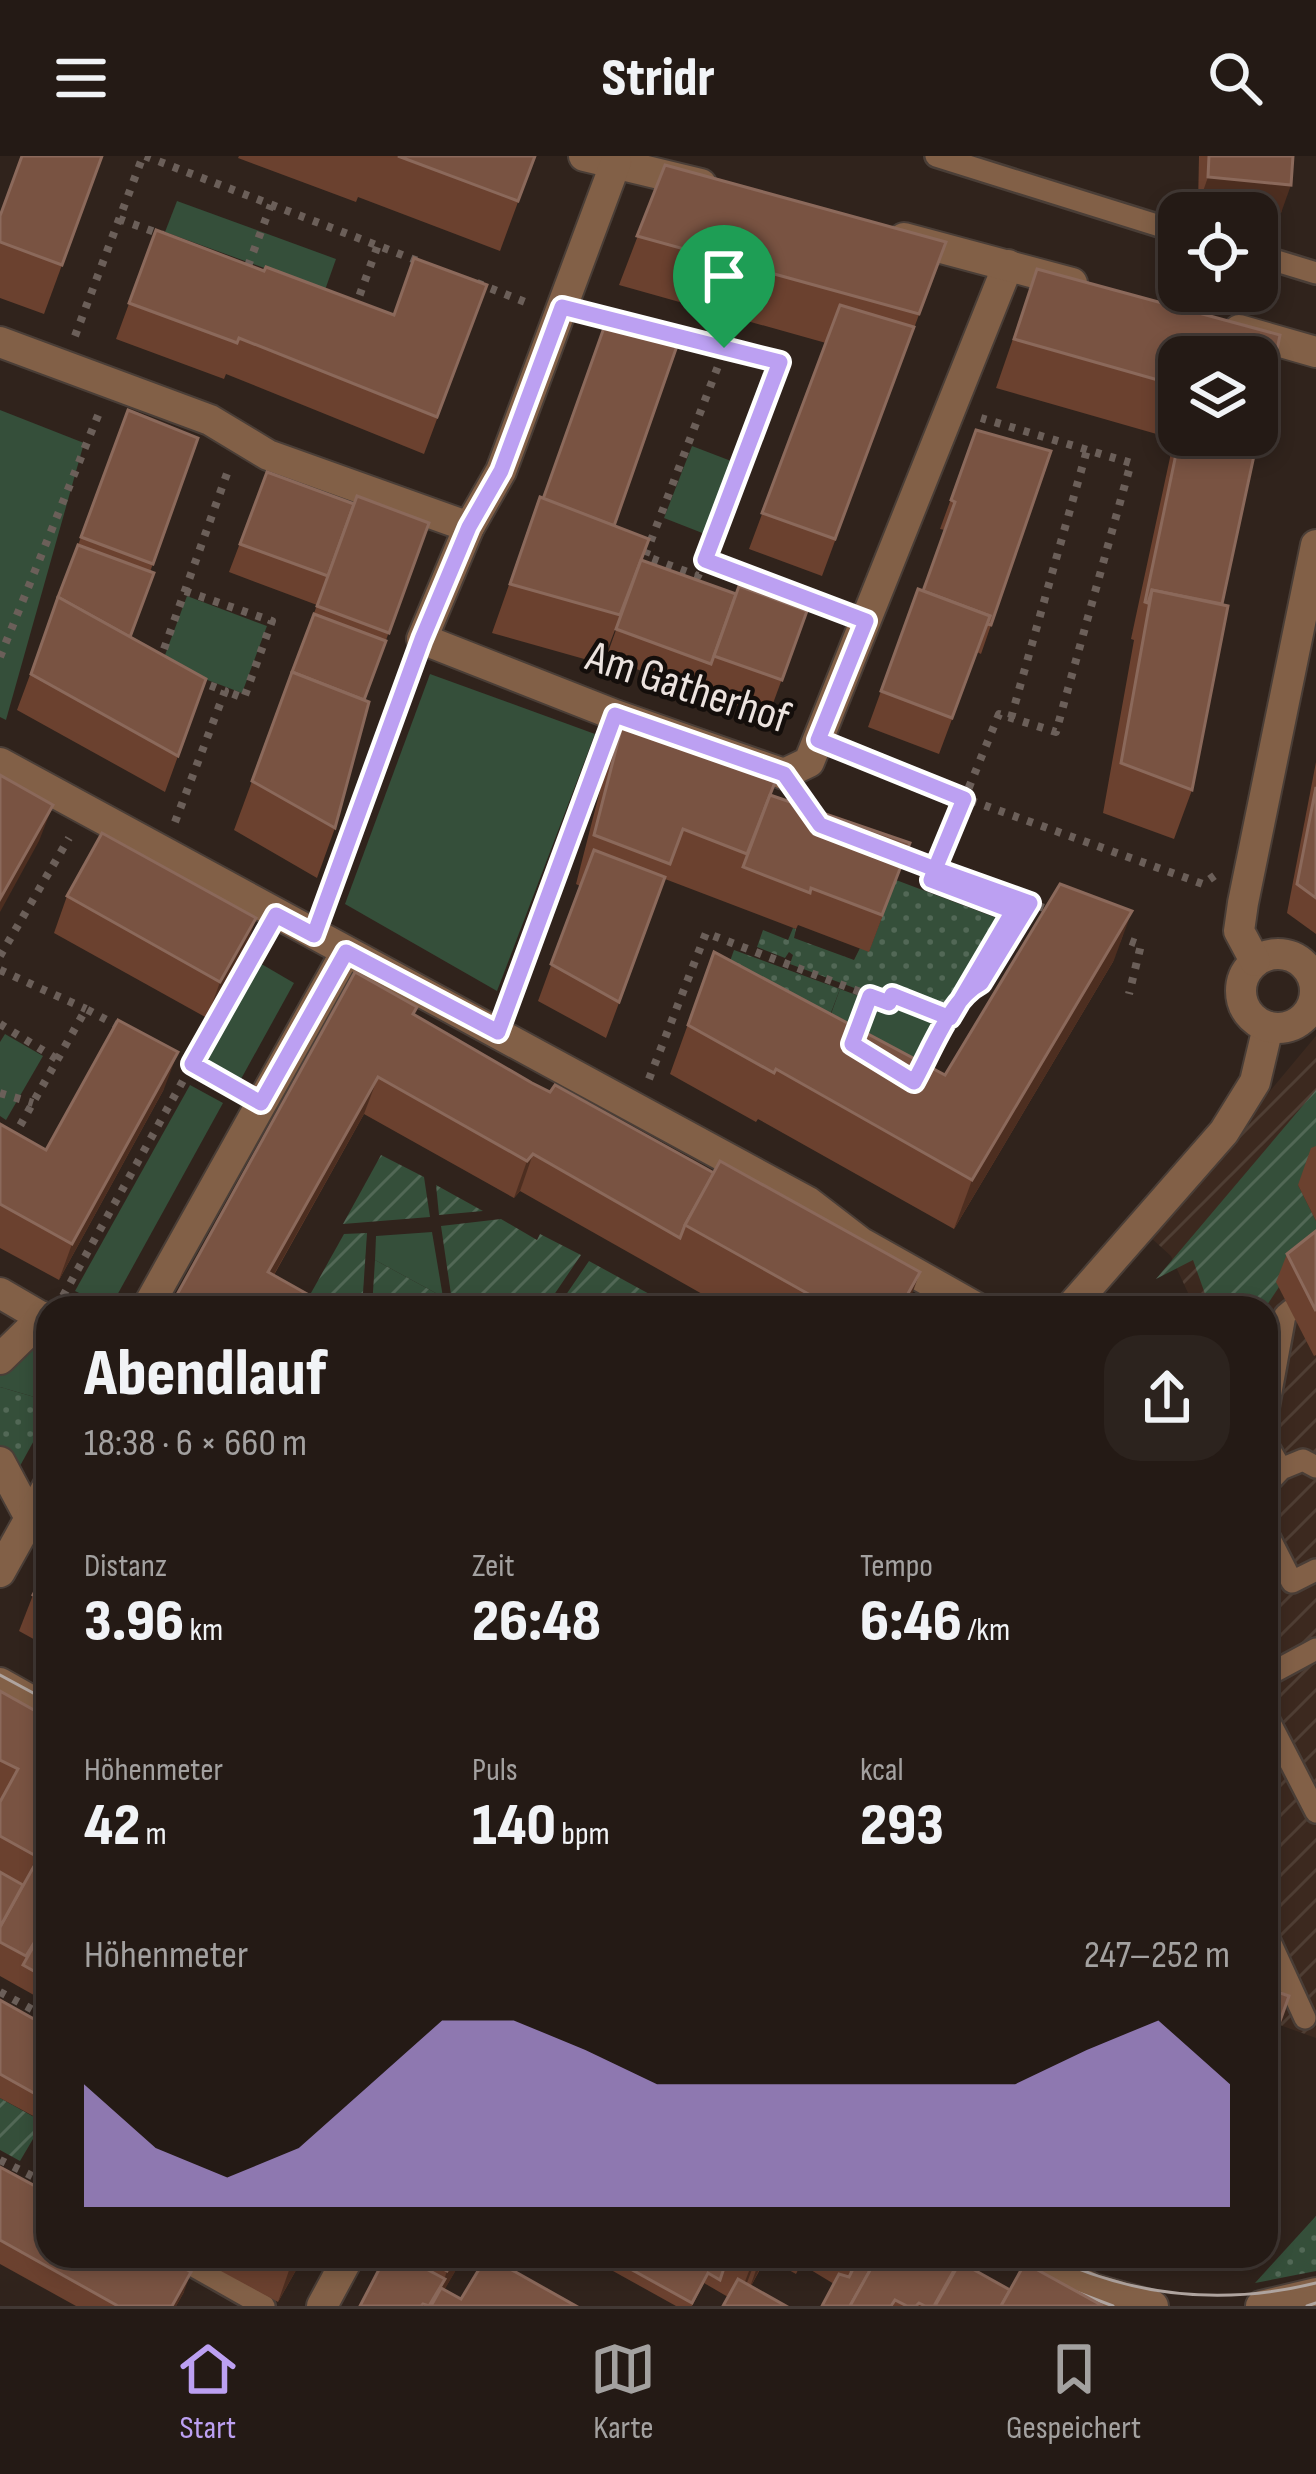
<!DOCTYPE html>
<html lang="de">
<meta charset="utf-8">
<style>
body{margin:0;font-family:"Sofia Sans Condensed",sans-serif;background:#2c231e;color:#f1f3f6;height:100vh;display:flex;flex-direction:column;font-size:45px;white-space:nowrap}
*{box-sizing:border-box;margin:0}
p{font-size:39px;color:#a3a1a0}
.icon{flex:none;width:66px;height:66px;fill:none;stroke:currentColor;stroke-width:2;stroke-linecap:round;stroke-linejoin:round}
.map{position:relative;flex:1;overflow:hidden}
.panel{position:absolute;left:36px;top:1140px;width:1242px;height:972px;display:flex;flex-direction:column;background:#241a15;border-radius:36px;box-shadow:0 6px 18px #0003,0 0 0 3px #413834}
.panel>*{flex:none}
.tools{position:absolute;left:1158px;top:36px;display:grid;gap:24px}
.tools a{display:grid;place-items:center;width:120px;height:120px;border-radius:24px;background:#241a15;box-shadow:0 6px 18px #0003,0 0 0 3px #413834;font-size:60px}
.pin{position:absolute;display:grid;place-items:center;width:102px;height:102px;color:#fff;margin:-123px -51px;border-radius:50% 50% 50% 0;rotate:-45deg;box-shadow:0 0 12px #0007}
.pin .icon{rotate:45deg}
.round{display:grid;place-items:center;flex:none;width:126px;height:126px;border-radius:36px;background:#2c231e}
.summary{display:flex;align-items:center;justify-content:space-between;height:204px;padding:0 48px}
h1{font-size:66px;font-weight:800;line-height:90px}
.figures{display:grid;grid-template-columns:repeat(3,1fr);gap:18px;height:204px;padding:12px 48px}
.figures div{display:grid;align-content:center}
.figures b{font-size:60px;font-weight:800}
.figures small{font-size:33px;font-weight:400}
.figures p{font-size:33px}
.chart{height:336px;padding:24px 48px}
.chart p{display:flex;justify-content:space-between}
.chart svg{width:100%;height:216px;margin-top:12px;fill:#bca0f2;opacity:.7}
header{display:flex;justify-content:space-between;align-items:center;height:156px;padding:0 48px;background:#241a15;font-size:54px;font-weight:800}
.tabs{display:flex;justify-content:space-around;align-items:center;height:168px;border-top:3px solid #413834;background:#241a15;font-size:33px;color:#a3a1a0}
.tabs a{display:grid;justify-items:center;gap:6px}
.tabs .active{color:#bca0f2}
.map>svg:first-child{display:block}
.industrial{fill:url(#industrial-furrows)}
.grass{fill:url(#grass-dots)}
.park{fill:#354f3a}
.garden{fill:url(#garden-furrows)}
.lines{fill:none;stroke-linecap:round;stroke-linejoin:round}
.service-casing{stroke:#4a3e37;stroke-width:26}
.pedestrian-casing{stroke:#4a3e37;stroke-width:34}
.minor-casing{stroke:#4a3e37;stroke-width:34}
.tertiary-casing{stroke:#4a3e37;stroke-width:34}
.path{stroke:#6b5f59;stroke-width:8;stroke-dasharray:6 9;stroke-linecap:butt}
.service{stroke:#826047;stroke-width:21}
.pedestrian{stroke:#826047;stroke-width:30}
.minor{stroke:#826047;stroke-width:30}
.tertiary{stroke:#826047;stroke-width:30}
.tram{stroke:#afa49f;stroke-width:3}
.wall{fill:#6b412f;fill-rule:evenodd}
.shaded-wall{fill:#4d2e20}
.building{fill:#795342;stroke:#8b695b;stroke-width:3}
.route-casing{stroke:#fff;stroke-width:24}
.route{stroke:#bca0f2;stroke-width:15}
.labels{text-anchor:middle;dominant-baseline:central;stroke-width:9;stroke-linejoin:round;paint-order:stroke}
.street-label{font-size:45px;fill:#ece3df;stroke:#140e0b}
</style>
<header><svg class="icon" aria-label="menu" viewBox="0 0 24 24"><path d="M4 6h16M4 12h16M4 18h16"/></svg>Stridr<svg class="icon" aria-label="search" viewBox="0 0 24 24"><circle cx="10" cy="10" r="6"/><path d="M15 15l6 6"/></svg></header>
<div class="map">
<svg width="1316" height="2150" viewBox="0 0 1316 2150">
<defs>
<pattern id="industrial-furrows" width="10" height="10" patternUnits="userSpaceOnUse" patternTransform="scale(3)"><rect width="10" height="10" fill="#3c291f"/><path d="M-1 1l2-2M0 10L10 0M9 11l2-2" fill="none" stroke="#4f3e34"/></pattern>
<pattern id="grass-dots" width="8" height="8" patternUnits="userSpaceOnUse" patternTransform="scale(3)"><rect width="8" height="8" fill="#354f3a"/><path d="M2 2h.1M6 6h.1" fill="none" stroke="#526856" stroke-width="1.8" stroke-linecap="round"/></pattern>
<pattern id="garden-furrows" width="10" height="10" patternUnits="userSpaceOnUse" patternTransform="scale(3)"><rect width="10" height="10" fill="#354f3a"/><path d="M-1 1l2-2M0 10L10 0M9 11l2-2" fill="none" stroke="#526856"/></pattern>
</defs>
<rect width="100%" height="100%" fill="#30231c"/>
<path class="industrial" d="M1316,880V1882L1266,1864V1152H1195L1171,1100L1149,1080Z"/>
<g class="grass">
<path d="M896,724L1002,764L949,856L924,847L925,842L904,834L901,839L887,833L884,843L790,808L793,799L789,796L785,802L757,791L763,774L788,784L793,772L796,773L794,782L854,804L860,792L869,795Z"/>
<path d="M734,794L840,833L827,867L728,811Z"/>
<path d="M0,1231L48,1245V1259L15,1319L0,1291Z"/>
<path d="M1316,2060V2115L1255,2127Z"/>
</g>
<g class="park">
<path d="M177,45L336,103L325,134L165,76Z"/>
<path d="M0,254L84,287L6,564L0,561Z"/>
<path d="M692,290L739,308L710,380L664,362Z"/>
<path d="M187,440L267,470L242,537L162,507Z"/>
<path d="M430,518L595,578L497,835L345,748Z"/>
<path d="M258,806L294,827L241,923L204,903Z"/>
<path d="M840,833L892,852L895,847L945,866L913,922L827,869Z"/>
<path d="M5,878L43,900L6,964L0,960V886Z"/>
<path d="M190,929L223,947L110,1152L75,1135Z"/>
<path d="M432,1076L443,1141L375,1104L376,1080Z"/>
<path d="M30,1189L48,1198V1245L0,1231V1216Z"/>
</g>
<g class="garden">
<path d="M1316,934V1019L1298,1029L1316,1065V1095L1279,1131L1265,1152H1210L1193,1104L1156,1123Z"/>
<path d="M381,999L424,1021L430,1061L343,1068Z"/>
<path d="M436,1029L483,1055L439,1059Z"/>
<path d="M501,1063L537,1084L540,1078L581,1099L545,1152H453L441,1070Z"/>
<path d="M367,1077L362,1152H318L306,1146L344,1078Z"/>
<path d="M375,1104L443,1141L444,1152H372Z"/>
<path d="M589,1105L653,1140L646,1152H557Z"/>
<path d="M0,1942L43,1966L20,2005L0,1994Z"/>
</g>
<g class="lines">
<defs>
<g id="service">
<path d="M936,0L1179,76"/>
<path d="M1257,99L1316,117"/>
<path d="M1266,1263L1285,1159L1291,1154"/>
<path d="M1266,1287L1281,1313"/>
<path d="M1266,1329L1281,1313L1303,1304L1316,1311"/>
<path d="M1266,1375L1292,1426L1316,1414"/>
<path d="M1266,1520L1316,1493"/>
<path d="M1266,1559L1316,1656"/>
<path d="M1266,1777L1305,1862"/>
<path d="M176,2100L264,2150"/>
</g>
<g id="pedestrian">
<path d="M0,1137L48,1165"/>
<path d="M147,1152L346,796"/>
<path d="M0,1203L43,1161"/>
<path d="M0,1306L30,1362"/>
<path d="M0,1416L48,1330"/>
</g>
<g id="minor">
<path d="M584,0L701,28"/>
<path d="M616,6L501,315L469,371L422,483L615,559L784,618L809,606L1008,109"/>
<path d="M904,82L1072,127"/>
<path d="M1239,174L1316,196"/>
<path d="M0,186L210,264L268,299L469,371"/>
<path d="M0,607L808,1046L860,1086L977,1152"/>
<path d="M1070,1152L1224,976L1255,926L1268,871"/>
<path d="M0,1527L48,1554"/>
<path d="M1029,2100L1093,2133L1153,2150"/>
<path d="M322,2150L349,2100"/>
<path d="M1261,2150L1316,2137"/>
</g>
<g id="tertiary">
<circle cx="1278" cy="835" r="37"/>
<path d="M1255,805L1239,775L1243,747L1316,389"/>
</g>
</defs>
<use href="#service" class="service-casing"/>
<use href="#pedestrian" class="pedestrian-casing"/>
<use href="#minor" class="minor-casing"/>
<use href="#tertiary" class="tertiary-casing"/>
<g class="path">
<path d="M145,0L423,107"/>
<path d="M119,63L163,79"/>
<path d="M248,110L271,49"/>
<path d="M477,127L530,148"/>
<path d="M352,147L356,149L378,89"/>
<path d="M593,159L780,206L705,404L839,455"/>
<path d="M75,180L143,0"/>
<path d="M705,404L698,420L645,400L725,192"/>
<path d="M185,435L272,465L244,542L225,535"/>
<path d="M0,501L99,257"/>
<path d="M159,507L229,312"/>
<path d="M1011,562L1087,294"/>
<path d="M845,595L964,642L1203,728L1217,718"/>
<path d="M175,666L225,535L196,524"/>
<path d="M897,698L1052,755"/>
<path d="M325,749L412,510"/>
<path d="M1116,780L1141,789L1129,838"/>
<path d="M0,800L69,682"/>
<path d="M0,814L86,853"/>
<path d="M970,833L981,827L1030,747"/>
<path d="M509,846L603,590"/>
<path d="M0,868L57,903"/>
<path d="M855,878L870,840"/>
<path d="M171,897L237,933"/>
<path d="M921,913L950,862"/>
<path d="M649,923L706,777L889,847L892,839L950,862L1013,755L931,724L999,558L1056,576L1131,307L981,262"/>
<path d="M0,937L33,947"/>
<path d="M0,974L13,982L86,853L120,871"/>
<path d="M63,1140L263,781"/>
<path d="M0,1836L48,1862"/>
<path d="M0,2004L48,2028"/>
</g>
<use href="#service" class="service"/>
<use href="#pedestrian" class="pedestrian"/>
<use href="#minor" class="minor"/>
<use href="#tertiary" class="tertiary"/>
<g class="tram">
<path d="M0,1519L48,1545"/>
<path d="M1008,2100L1071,2134L1113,2150"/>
<path d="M1048,2100C1134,2141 1223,2150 1316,2127"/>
<path d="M1307,2150L1316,2147"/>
</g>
</g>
<g class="wall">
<path d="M102,0L44,158L0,142V60Z"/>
<path d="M239,0H535L500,95L358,41L356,46L238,2Z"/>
<path d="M1199,0H1293L1281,57L1198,50Z"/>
<path d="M665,9L946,86L822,420L749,393L826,187L619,129Z"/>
<path d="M156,74L264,115L394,159L487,129L424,298L226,218L224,223L116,183Z"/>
<path d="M1037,113L1280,179L1265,254L1261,267L1222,448L1228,450L1192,634L1174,683L1103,657L1134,484L1131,483L1174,283L996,232ZM1179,201H1257V279H1179Z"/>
<path d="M128,254L198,282L150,416L130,481L206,523L165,636L17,554Z"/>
<path d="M976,274L1051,295L981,498L977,496L939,598L868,571L918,433L923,435L945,374L940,373Z"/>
<path d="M267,316L354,348L429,367L364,544L335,672L317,722L234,674L317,449L229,416Z"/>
<path d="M540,341L614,370L641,404L736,438L807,455L768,561L606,502L631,432L602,508L492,477Z"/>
<path d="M623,566L769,641L910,687L869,796L798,769L796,773L665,723L606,882L538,845L580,730L576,728L605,615Z"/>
<path d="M1316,606V778L1287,757Z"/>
<path d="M67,740L256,762L243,798L207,862L54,777Z"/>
<path d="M714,796L945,919L1114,804L954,1073L758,963L756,966L670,918Z"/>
<path d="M414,859L907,1152H727L520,1035L514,1042L364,958L274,1119L332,1152H171L174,1144Z"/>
<path d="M164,933L59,1124L0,1092V968L46,994Z"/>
<path d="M1316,990V1065L1298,1029L1311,992Z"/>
<path d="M1316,1075V1199L1314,1200L1276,1126L1287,1098Z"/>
<path d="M48,1411V1491L19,1475L33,1439Z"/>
<path d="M0,1535L48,1562V1847L0,1820Z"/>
<path d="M0,1844L48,1871V1968L0,1942Z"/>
<path d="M0,2011L184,2136L176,2150H76L0,2108Z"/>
<path d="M211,2100H304L278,2146L208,2108Z"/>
<path d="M386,2100H464L444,2134L461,2143L576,2150H360Z"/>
<path d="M586,2100H677L694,2109L699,2100H962L960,2106L1010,2134L1103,2150H822L834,2128L801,2108L796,2118L776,2107L772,2113L763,2108L751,2130L728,2141L704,2127L692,2150H676Z"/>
</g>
<g class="shaded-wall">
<path d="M1208,21L1291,29L1281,57L1198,50Z"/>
<path d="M53,649L39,685L0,756V743Z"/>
<path d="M1132,755L1114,804L954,1073L972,1024Z"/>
<path d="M256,762L243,798L207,862L220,826Z"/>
<path d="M178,896L164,933L59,1124L72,1088Z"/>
<path d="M378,921L364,958L255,1152L268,1116Z"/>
<path d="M533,998L520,1035L514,1042L527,1005Z"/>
<path d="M920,1116L907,1152H900Z"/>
<path d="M48,1678V1688L25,1730L36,1700Z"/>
<path d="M294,2100H304L278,2146Z"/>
<path d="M456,2100H464L435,2150L447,2115Z"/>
<path d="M757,2100L745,2132L737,2146L751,2110Z"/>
<path d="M761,2100H766L749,2134Z"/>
<path d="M191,2116L184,2136L176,2150H172Z"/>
</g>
<g class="building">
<path d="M22,0H102L62,109L0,86V60Z"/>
<path d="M398,0H535L518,45Z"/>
<path d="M1209,0H1293L1291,29L1208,21Z"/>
<path d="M665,9L946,86L919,158L637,80Z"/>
<path d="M156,74L264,115L266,111L394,159L414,102L487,129L437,261L239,182L237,187L232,185L129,147Z"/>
<path d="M1037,113L1280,179L1265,254L1257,252V201H1179V230L1014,183Z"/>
<path d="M840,149L914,171L835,383L762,357Z"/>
<path d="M606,166L678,187L614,370L543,343Z"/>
<path d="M128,254L198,282L153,408L81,381Z"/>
<path d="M1257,266L1261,267L1222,448L1152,434L1148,447L1145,446L1180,279H1257Z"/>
<path d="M976,274L1051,295L991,469L987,468L990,460L923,435L955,346L951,344Z"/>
<path d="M267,316L354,348L328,420L240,388Z"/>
<path d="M357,340L429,367L389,477L317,450Z"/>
<path d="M540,341L649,383L620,459L510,428Z"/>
<path d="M78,389L154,417L130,481L58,441Z"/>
<path d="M641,404L736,438L711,508L616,473Z"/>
<path d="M739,430L807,455L782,524L714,500Z"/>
<path d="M918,433L990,460L952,562L881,535Z"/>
<path d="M1152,434L1228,450L1192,634L1121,607Z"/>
<path d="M58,441L206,523L178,600L31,518Z"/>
<path d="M314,458L386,485L364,544L292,516Z"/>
<path d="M292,516L369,546L335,672L252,625Z"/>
<path d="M623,566L775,626L747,698L683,673L670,708L594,679Z"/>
<path d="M0,619L53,649L0,743Z"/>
<path d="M1316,631V742L1297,728Z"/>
<path d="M770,639L910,687L882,759L811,732L810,737L743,711Z"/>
<path d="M102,677L256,762L220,826L67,740Z"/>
<path d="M594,694L665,721L619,846L551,808Z"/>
<path d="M1060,728L1132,755L972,1024L776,913L774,917L688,869L714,796L945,919Z"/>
<path d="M355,816L417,851L413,858L532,927L550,936L555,929L714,1017L685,1069L680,1082L533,998L527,1005L378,921L268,1116L332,1152H188L174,1144Z"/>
<path d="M118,864L178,896L72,1088L0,1048V968L46,994Z"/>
<path d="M720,1005L920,1116L900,1152H817L821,1145L685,1069Z"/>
<path d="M1316,1075V1155L1287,1098Z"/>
<path d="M1128,1144L1142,1152H1124Z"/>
<path d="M48,1411V1447L33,1439Z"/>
<path d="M0,1535L48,1562V1678L36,1700L0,1680V1646L18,1613L0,1604Z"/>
<path d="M48,1685V1777L42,1774L26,1800L0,1786V1771Z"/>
<path d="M0,1716L23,1729L0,1771Z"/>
<path d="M38,1782L48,1788V1823L23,1809Z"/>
<path d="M1266,1832L1289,1840L1266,1904Z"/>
<path d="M0,1844L48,1871V1945L0,1918Z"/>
<path d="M0,2011L48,2037V2100H162L191,2116L172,2150H118L0,2084Z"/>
<path d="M386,2100H402L445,2123L429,2150L423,2148L421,2150H360Z"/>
<path d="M420,2100H456L447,2115Z"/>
<path d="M487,2100L576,2150H431L441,2132L461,2143Z"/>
<path d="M607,2100H677L694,2109L699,2100H728L720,2124L708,2117L692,2147Z"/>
<path d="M734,2100H756L751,2110Z"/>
<path d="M826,2100H878L850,2150H822L839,2118L849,2121L852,2115Z"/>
<path d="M878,2100H962L934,2150H925L919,2147L916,2150H907L895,2144L891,2150H850Z"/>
<path d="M960,2106L1010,2134L1001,2150H935Z"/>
<path d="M1025,2107L1103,2150H1001Z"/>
<path d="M738,2123L786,2150H723Z"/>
</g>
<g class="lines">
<defs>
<path id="route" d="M724,192L562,151L501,315L469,371L422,483L314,779L276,759L192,908L261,947L346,796L498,876L615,559L784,618L820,669L935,713L931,724L1013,755L950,862L892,839L889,847L870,840L852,888L914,926C931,896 950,843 981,827L1030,747L935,713L964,643L818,584L866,465L705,404L780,206L724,192"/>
</defs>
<use href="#route" class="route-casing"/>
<use href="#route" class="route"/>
</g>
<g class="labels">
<g class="street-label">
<text transform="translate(688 532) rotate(18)">Am Gatherhof</text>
</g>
</g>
</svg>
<div class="tools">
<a><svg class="icon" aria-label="locate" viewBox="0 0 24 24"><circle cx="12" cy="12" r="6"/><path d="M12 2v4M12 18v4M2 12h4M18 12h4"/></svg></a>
<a><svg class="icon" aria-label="layers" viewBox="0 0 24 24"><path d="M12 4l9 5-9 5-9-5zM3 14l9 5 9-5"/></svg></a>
</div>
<div class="pin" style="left:724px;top:192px;background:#1e9e55"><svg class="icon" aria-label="arrive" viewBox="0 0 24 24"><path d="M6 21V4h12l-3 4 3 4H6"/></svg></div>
<section class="panel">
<div class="summary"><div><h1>Abendlauf</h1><p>18:38 · 6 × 660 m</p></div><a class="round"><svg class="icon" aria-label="share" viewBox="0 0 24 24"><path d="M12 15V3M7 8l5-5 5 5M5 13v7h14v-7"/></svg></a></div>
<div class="figures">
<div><p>Distanz</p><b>3.96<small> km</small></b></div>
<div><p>Zeit</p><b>26:48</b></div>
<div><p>Tempo</p><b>6:46<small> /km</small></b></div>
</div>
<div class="figures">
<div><p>Höhenmeter</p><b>42<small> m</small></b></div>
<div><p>Puls</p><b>140<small> bpm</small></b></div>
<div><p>kcal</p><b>293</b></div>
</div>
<div class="chart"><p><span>Höhenmeter</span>247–252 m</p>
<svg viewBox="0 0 160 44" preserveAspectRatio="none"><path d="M0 44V19L10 32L20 38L30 32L40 19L50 6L60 6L70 12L80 19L90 19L100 19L110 19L120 19L130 19L140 12L150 6L160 19V44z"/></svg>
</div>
</section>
</div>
<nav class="tabs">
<a class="active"><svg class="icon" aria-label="home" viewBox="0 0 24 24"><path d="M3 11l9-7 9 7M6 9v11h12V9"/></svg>Start</a>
<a><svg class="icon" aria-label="map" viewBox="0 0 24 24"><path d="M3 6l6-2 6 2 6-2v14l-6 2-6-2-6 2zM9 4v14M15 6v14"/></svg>Karte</a>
<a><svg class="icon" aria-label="saved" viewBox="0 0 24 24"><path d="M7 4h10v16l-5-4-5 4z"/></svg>Gespeichert</a>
</nav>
